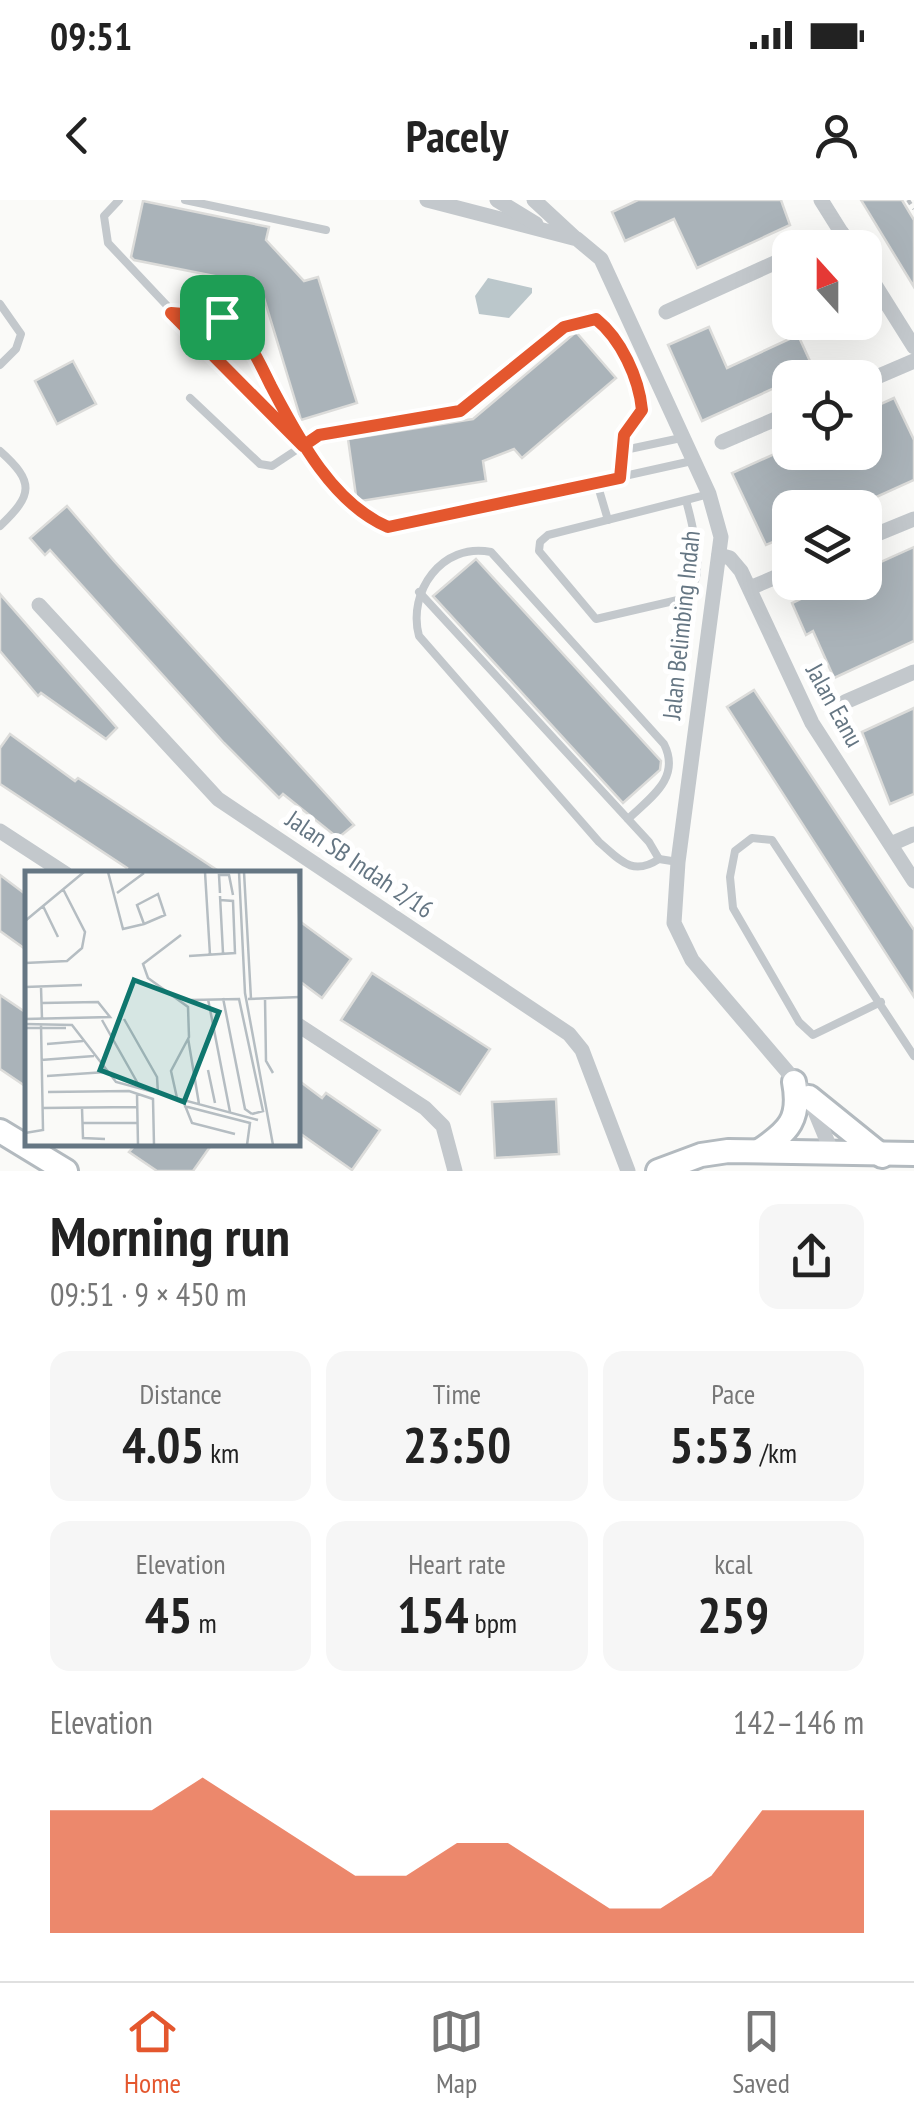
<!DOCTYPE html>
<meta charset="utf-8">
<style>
body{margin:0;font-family:"PT Sans Narrow",sans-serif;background:#f6f6f6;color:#222;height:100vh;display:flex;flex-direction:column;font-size:38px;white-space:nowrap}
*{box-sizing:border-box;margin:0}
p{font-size:32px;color:#767676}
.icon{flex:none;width:55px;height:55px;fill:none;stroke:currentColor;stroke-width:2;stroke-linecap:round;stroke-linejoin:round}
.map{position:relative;height:971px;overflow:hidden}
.drawer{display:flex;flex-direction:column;background:#fff;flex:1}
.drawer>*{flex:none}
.needle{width:65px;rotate:339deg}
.tools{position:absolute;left:772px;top:30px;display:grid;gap:20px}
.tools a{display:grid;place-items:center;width:110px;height:110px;border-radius:20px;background:#fff;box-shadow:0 10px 40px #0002;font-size:50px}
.pin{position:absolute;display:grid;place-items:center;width:85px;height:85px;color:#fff;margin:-42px;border-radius:20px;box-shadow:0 5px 15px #0006}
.round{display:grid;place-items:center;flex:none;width:105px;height:105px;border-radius:20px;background:#f6f6f6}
.headline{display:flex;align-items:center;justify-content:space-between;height:170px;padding:0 50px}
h1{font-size:55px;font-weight:800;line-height:75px}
.metrics{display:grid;grid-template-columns:repeat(3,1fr);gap:15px;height:170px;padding:10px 50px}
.metrics div{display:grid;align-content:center;border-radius:20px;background:#f6f6f6;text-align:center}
.metrics b{font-size:50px;font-weight:800}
.metrics small{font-size:28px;font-weight:400}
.metrics p{font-size:28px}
.chart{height:280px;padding:20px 50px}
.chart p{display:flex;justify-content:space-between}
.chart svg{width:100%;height:180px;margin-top:10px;fill:#e4572e;opacity:.7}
.status{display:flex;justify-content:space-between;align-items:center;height:70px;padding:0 50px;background:#fff;direction:ltr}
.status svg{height:28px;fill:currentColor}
header{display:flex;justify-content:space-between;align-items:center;height:130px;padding:0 50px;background:#fff;font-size:45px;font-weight:800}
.tab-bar{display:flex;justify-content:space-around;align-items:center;height:140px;border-top:2px solid #e0e0e0;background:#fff;font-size:28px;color:#767676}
.tab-bar a{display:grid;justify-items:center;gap:5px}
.tab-bar .current{color:#e4572e}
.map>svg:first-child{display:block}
.water{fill:#bbc7cb}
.building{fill:#aab3b9;stroke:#dcdcda;stroke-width:2.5}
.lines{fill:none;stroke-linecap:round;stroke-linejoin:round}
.secondary-casing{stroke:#b3babf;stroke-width:28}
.path{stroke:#bbbfc2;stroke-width:4;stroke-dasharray:5 5;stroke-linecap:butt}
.lane{stroke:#c3c8cc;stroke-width:8}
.street{stroke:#c3c8cc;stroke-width:15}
.secondary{stroke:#fff;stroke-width:22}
.route-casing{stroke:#fff;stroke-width:20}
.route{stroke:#e4572e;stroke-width:12}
.labels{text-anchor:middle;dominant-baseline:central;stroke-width:10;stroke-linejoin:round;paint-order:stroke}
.street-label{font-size:25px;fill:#657683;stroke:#fff}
.inset-road{fill:none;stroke:#b5bdc2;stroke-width:2.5}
.view{fill:#0f766e;fill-opacity:0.15;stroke:#0f766e;stroke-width:5}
.inset-edge{fill:none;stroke:#657683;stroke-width:5}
</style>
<div class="status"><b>09:51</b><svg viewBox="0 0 49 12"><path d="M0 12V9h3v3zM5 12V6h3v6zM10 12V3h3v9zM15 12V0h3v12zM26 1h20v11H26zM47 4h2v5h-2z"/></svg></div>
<header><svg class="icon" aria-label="back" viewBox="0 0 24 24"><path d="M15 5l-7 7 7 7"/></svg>Pacely<svg class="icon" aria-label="person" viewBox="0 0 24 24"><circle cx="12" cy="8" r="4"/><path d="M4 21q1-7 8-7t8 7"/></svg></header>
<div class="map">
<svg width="914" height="971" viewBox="0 0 914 971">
<rect width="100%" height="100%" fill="#fafaf8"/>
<path class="water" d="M488,78L532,88V93L509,118L479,114L475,96Z"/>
<g class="building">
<path d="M638,0H781L790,25L697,68L674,19L625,41L612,12Z"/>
<path d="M861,0H902L914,20V87Z"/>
<path d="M143,1L269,27L266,40L304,81L318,77L357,203L301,220L260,85L134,60L131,57Z"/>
<path d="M709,127L727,168L798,135L814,170L702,221L668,145Z"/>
<path d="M576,132L616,178L522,258L514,249L483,261L486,281L361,301L356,296L348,239L473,219Z"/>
<path d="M73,161L96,204L57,224L35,181Z"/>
<path d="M894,198L914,240V280L852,308H790V335L766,345L732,273L790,247V252H865V211Z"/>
<path d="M67,306L115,362L354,625L338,638L283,594L279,598L224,543L50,350L45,355L30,338Z"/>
<path d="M914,347V441L834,478L813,431L806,435L792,403L836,382H865V369Z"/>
<path d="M476,359L661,561L660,570L623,603L433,396Z"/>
<path d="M0,394L117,528L106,539L41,493L38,496L0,451Z"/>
<path d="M754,490L914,730V797L727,507Z"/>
<path d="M914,508V594L890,604L862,532Z"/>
<path d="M10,534L75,581L78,578L223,674H124L127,668L0,584V548Z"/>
<path d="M0,675L28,696V751L0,731Z"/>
<path d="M298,720L351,759L322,798L298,780Z"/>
<path d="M372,773L490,849L460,894L341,820Z"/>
<path d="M0,795L28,814V888L0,869Z"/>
<path d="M298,880L322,898L326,893L380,930L352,970L298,932Z"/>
<path d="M556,899L559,954L495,958L492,902Z"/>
<path d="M136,944H212L193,971H157L129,952Z"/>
</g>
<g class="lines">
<defs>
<g id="secondary">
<path d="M809,897L882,956"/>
<path d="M0,931L66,971"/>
<path d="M759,951C789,931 801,919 794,882"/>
<path d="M658,971L701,955L728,951L914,954"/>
</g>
</defs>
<use href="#secondary" class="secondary-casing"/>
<path class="path" d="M908,0L914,9"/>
<g class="lane">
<path d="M119,0L104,16L108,43L367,318L388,327L409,324L692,261"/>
<path d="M185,0L326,30"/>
<path d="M0,104L21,134L16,149L0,165"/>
<path d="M171,113C196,112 215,112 237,126L298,236"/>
<path d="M190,198L260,264L272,266L319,235L459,211L564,127L596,119C621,139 639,178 642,210L624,235L620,251L681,238"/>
<path d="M0,251C35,282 33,295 0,326"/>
<path d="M620,251V278"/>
<path d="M597,283L608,320"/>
<path d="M686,300C692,324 710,383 682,399L596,419L539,351L540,342L548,335L686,300L709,294"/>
<path d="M419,392L649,642L659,659"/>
<path d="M628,619C651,597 681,578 664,544L491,352C442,342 407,392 419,436L599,642C620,660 632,677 659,659L678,662"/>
<path d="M881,802L813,835L799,822L733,708L730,677L735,651L752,638L772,640L914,856"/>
</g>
<g class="street">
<path d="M427,0L577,39L601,59L709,294L721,337L678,662L674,723L692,760L809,897L833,955"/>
<path d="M497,0L536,24"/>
<path d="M534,0L574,37"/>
<path d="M821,0L851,48"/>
<path d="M810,48L842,33"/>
<path d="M865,69L914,147"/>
<path d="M666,112L790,56"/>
<path d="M865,182L914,161"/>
<path d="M722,242L790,213"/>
<path d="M865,339L914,319"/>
<path d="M719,355L730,358L741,371L812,523L914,681"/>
<path d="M750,388L790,371"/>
<path d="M39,405L218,599L569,834L582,850L628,971"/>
<path d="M845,502L914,472"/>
<path d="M0,631L66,674"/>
<path d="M891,644L914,634"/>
<path d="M298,825L425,908L443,926L455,971"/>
</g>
<use href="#secondary" class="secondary"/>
</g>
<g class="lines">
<defs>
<path id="route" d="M222,117C247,133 258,160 271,186C298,237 332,303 388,327L620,278L624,235L642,210C639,178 621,139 596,119L564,127L460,211L319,235L303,246L171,113L222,117"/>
</defs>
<use href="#route" class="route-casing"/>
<use href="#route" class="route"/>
</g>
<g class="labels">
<g class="street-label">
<text transform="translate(681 425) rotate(-84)">Jalan Belimbing Indah</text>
<text transform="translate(835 505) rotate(61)">Jalan Eanu</text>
<text transform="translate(360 664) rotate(34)">Jalan SB Indah 2/16</text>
</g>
</g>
<g transform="translate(25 671)">
<rect width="275" height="275" fill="#fafaf8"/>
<path class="inset-road" d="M83,1L98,58L119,53L140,44L133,23L112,34L119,53M180,1L185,84M214,1L220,122L248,274M219,1L226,128M273,1L275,83M92,22L119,2M195,22L194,4H204L208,24M195,25L198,82M18,35L33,66M0,50L59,1M164,85L210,82L208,30L195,29M0,92L42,90L57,77L60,61L38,18M0,116L57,114M16,116L17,148M198,127L220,238L227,243M240,127L241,190L248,202M183,128L205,241M223,128L275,126M166,129L214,128L238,240L227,243M0,148L85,146L73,131L17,132M1,148V116M99,148L132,206L133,222M77,149L116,218M0,153L47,154L91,211L233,249M0,157H41M163,167L174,233M22,173L58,170M16,189L69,185M183,199L190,232M22,205L81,201M23,221L104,220L128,228L129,274M112,223L113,274M152,227L146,200L164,166L163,136L123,107L118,93L156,64M159,232L167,252L210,263M159,235L225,252L222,274M17,237L112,236M57,237L58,267L80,268M57,252H113M0,262L18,259L16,153"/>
<path class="view" d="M109,109L194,141L159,231L75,199Z"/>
<rect width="275" height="275" class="inset-edge"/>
</g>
</svg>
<div class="tools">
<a><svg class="needle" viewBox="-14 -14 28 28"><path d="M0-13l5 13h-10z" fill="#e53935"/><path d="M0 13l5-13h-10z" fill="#767676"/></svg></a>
<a><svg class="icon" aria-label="locate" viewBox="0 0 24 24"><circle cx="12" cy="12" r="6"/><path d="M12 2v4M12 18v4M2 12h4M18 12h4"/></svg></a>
<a><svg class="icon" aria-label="layers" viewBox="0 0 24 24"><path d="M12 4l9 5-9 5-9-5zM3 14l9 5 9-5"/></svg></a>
</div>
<div class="pin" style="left:222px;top:117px;background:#1e9e55"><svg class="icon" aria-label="arrive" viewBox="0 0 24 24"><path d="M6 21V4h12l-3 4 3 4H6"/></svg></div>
</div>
<section class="drawer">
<div class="headline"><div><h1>Morning run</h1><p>09:51 · 9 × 450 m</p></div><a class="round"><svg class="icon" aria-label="share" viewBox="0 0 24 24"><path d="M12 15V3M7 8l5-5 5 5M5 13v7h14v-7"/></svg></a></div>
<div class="metrics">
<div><p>Distance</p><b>4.05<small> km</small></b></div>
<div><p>Time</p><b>23:50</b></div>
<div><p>Pace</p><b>5:53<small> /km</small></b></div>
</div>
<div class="metrics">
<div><p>Elevation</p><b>45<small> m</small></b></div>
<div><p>Heart rate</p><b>154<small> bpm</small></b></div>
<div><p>kcal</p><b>259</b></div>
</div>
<div class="chart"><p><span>Elevation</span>142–146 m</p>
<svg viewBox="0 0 160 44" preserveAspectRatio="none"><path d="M0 44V14L10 14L20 14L30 6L40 14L50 22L60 30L70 30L80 22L90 22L100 30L110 38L120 38L130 30L140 14L150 14L160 14V44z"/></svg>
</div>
</section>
<nav class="tab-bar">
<a class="current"><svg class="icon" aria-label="home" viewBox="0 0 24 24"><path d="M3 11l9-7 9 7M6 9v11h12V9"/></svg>Home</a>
<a><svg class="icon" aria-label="map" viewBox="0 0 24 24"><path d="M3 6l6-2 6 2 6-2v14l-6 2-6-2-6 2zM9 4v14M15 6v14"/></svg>Map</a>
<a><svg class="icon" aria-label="saved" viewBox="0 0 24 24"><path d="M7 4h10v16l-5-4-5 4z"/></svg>Saved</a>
</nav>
